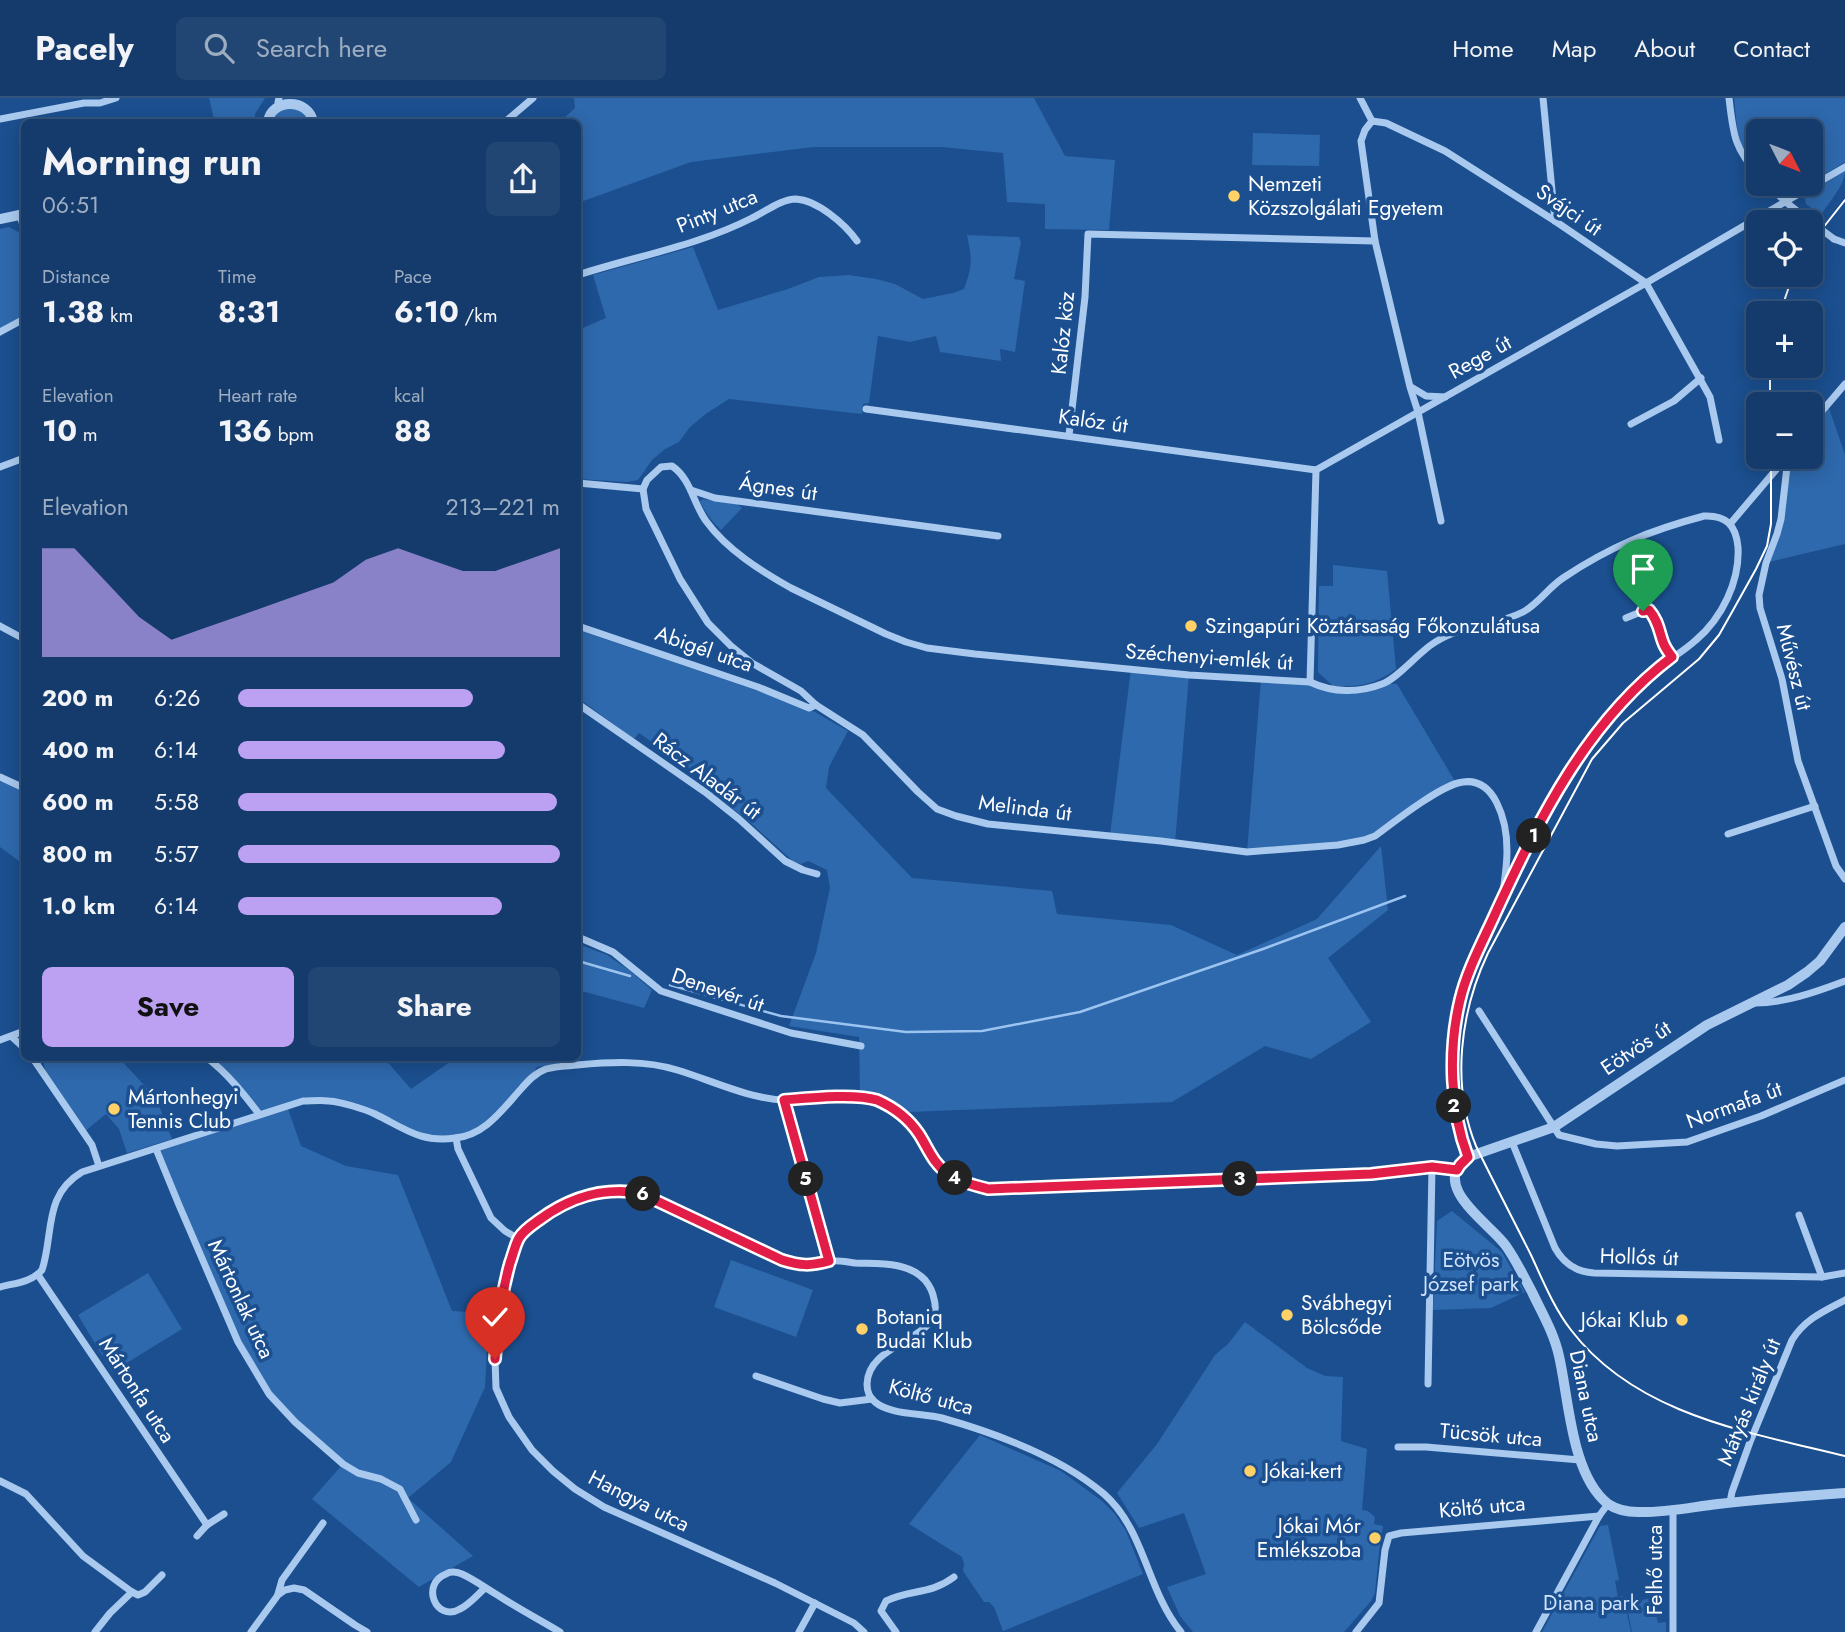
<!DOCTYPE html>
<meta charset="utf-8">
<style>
body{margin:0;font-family:Jost,sans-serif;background:#214673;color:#f1f3f6;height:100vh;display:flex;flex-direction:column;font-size:26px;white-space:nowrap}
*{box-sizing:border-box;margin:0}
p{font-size:23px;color:#9dadc1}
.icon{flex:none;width:38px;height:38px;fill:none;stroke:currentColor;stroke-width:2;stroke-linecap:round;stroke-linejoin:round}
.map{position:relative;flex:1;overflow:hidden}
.sheet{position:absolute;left:21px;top:21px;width:560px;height:942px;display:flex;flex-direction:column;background:#143b6b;border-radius:10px;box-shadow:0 4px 18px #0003,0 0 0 2px #33557e}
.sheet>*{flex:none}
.needle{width:46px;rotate:132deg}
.controls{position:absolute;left:1746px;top:21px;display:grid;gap:14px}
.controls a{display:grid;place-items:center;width:77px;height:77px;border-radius:10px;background:#143b6b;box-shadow:0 4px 18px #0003,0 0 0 2px #33557e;font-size:35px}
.pin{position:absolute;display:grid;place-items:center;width:60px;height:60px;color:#fff;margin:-72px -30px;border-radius:50% 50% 50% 0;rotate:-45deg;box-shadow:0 0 7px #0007}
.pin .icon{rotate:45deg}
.km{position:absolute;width:35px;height:35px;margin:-18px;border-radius:50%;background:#222;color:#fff;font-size:19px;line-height:35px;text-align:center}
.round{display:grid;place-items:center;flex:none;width:74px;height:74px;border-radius:10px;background:#214673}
.headline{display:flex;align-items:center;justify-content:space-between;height:119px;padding:0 21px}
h1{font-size:38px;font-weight:700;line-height:52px}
.figures{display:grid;grid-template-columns:repeat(3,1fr);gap:10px;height:119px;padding:7px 21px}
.figures div{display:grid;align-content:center}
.figures b{font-size:30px;font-weight:700}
.figures small{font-size:19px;font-weight:400}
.figures p{font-size:19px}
.chart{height:196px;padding:14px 21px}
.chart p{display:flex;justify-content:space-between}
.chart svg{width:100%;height:126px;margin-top:7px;fill:#bca0f2;opacity:.7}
.cta{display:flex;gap:14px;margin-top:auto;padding:14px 21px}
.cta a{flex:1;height:80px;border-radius:10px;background:#bca0f2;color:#111;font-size:28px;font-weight:700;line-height:80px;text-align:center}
.cta a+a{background:#214673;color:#f1f3f6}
ul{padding:0 21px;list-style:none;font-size:23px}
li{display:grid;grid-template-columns:112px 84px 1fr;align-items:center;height:52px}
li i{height:18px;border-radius:9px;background:#bca0f2}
header{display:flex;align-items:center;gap:42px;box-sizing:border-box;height:98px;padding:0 35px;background:#143b6b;border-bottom:2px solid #33557e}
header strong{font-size:33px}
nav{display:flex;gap:38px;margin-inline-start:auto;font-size:24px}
.search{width:490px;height:63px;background:#214673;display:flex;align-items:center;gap:18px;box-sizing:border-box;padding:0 24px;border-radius:10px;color:#9dadc1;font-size:26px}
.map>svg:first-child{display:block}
.green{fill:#2e69ad}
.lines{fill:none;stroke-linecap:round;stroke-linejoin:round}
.stream{stroke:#9cc4f0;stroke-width:2.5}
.minor{stroke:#a9c9ee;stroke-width:7}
.tertiary{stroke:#a9c9ee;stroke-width:10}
.tram{stroke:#fff;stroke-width:2}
.minor-bridge{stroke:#a9c9ee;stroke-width:7}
.route-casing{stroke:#fff;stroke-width:14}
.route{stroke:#e11d48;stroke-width:9}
.poi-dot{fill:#ffd166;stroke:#1b4f8f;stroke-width:2.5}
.labels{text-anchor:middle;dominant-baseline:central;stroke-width:7;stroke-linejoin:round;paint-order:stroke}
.poi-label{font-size:21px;fill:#fff;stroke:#1b4f8f;text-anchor:start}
.street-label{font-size:21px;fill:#fff;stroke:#1b4f8f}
.park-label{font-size:21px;fill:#cfe3fa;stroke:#1b4f8f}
</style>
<header>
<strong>Pacely</strong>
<div class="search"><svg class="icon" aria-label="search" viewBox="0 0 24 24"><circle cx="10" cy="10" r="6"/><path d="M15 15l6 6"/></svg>Search here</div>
<nav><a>Home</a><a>Map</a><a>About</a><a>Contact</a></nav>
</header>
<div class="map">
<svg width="1845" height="1534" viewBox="0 0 1845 1534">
<rect width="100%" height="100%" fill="#1b4f8f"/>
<g class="green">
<path d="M209,0H265L255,16V24H213L214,21Z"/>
<path d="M574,0H1034L1065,58L1115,62L1109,132L1045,131V106L1007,104L1003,55L942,49H814L691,64L578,105V24H560L575,10Z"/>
<path d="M1734,0H1845V64L1811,85V33H1759V71C1735,46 1738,33 1734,0Z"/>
<path d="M302,9L309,24H273L278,12Z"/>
<path d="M1253,35L1320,37L1319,68L1252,67Z"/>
<path d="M1845,73C1845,87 1829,104 1821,117L1806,106L1804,98Z"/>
<path d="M9,129L24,137V219L0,232V131Z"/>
<path d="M967,137L1019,139L1021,144L1014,181L1025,183L1015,254L1000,251L1001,263L940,254L936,238L910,244L878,238L869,305L863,306L862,316L729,301L707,315L690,329L679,344L665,351L652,362L638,382L627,384L578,381V232L606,220L593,177L693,149L718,212L788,191L819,179L849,177L876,181L895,186L923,201L953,195L964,191C973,167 972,161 967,137Z"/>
<path d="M1829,310L1845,357V446L1769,464L1792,365L1794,359H1811V334Z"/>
<path d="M702,401L737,406L742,410L721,432C712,424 706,415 700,404Z"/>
<path d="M1333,467L1387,473L1396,571C1375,587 1358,589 1333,588L1318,574L1319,488H1333Z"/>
<path d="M578,532L806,609L848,633L829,669L826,690L912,780L1052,793L1057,816L1171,827L1237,857L1317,821L1381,748L1388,812L1328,860L1371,924L1311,961L1265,948L1172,1004L909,1014L860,993L859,939L789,928L816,855L830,790L827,772L808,763L801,766L793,763L744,719L710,694L714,688L639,635L634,641L578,600Z"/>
<path d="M1131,571L1189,577L1175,745L1110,737Z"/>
<path d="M1261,581L1310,584L1332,592L1385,585L1397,586L1456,685L1364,742L1247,754Z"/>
<path d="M0,679L24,690V764L19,763L0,749Z"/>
<path d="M578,846L607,857L629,872L652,892L644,910L578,892Z"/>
<path d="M43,959H118L156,1000L172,1041L127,1055L119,1031L106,1016L84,1034L46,980Z"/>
<path d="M206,959H383L411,991L457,959H569V963L537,969L528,983L482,1031L435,1041L374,1016L331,1003L287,1008L301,1048L346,1068L398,1077L452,1213L489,1215L485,1289L451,1364L408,1400L473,1458L419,1489L312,1401L343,1366L269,1296L238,1244L156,1051L259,1016Z"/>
<path d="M1452,1113L1502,1154L1525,1194L1491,1210L1433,1212L1437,1123Z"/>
<path d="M731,1162L813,1192L796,1239L714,1209Z"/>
<path d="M148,1175L182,1231L112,1274L78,1217Z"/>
<path d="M1245,1224L1307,1270L1325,1278L1343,1279L1341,1343L1367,1351L1362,1412L1368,1413L1375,1419L1374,1426L1383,1428L1379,1454L1375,1495L1371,1503L1344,1534H1193L1180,1518L1167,1489L1206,1476L1184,1415L1139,1430L1117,1395L1157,1346L1215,1257L1228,1246Z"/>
<path d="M980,1337L1061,1373L1102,1403L1115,1416L1126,1433L1143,1476L1003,1533L994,1509L989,1504H984L963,1473L964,1466L962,1459L909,1426Z"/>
<path d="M1608,1427L1619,1482L1615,1483L1618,1499L1623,1498L1631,1534H1542L1600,1428Z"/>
<path d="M1652,1500L1658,1525L1666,1524V1534H1632L1626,1505Z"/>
</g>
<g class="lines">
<g class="stream">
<path d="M578,863L630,878"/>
<path d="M670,887L781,918L906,934L982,933L1080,914L1263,851L1405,798"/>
</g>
<g class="minor">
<path d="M1360,0L1372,23"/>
<path d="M1543,0L1555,123"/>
<path d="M1729,0C1733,35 1734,51 1759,77"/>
<path d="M278,4L279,0"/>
<path d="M0,21L84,5H100L116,0"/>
<path d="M1372,23L1386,25L1445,53L1555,123L1646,185L1710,299L1719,342"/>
<path d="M1372,23L1365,32L1361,43L1375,143L1410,289L1418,314L1441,423"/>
<path d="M505,24L533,0"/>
<path d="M1767,86L1787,105L1810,123"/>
<path d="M20,117L24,131"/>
<path d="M1834,141L1845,145"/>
<path d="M578,177C636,158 697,148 752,120C765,114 781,101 796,101C817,102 845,126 857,143"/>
<path d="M0,234L24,221"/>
<path d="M1411,289L1426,298L1445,299"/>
<path d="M866,311L1316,372"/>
<path d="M1631,326L1674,303L1701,280"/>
<path d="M1811,326L1845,286"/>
<path d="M1069,337L1085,199L1088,136L1375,143"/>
<path d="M1788,360L1781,421L1777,436L1766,465L1759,497L1760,510L1782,581L1798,663L1836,768L1845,781"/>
<path d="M0,369L24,360"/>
<path d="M1316,372L1646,185L1845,69"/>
<path d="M578,385L643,391"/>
<path d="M691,392L715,400L998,438"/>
<path d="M1730,426L1780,367L1789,359"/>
<path d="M1626,520L1643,513L1649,512C1658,522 1659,533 1663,544C1665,550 1669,555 1672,559"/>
<path d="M0,528L24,541"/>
<path d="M578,528L758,589L809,610L816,607"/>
<path d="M1310,584L1316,372"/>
<path d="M578,606L705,694L739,721L785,763L803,772L817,776"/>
<path d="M0,679L24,690"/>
<path d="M1728,736L1815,708"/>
<path d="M578,839L613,854L661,893L791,935L861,948"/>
<path d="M1755,905C1785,905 1816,894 1845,883"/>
<path d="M1479,913L1559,1037L1596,1046L1617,1048L1687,1044L1761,1018L1845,982"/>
<path d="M12,939L24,950"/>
<path d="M0,942L24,933"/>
<path d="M32,959L92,1047L99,1068"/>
<path d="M206,959C227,975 243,995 259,1016"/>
<path d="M784,1002L829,1163"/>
<path d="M456,1040L458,1051L491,1120L505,1133L519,1141"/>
<path d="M1512,1044L1555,1150C1564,1166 1576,1174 1594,1175L1822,1179L1845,1175"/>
<path d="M156,1051L179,1107L238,1244L269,1296L295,1324L343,1366L358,1375L381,1381L400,1391L416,1422"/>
<path d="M1468,1059C1450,1012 1449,953 1460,903C1466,874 1481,847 1494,820C1525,753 1558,679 1606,623C1619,607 1633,590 1649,577C1664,564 1682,555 1696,542C1722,520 1740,483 1738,449C1736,427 1726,417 1704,418C1651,432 1609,449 1563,480C1548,490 1538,506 1523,514C1496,528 1463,527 1437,543C1420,552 1399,580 1382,586C1359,595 1333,595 1310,584L1189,577L975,556L927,550L906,544L886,536L791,490C761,473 727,452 706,423C693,405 691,381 672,368L661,369L647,382L643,391L646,411L680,481L708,525L731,548L752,565L801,593L816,607L863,637L918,694L937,711L956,718L988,726L1161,743L1247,754L1338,747L1364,742L1375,738C1394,724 1436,691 1458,685C1496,675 1507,725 1507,753C1507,769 1504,786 1502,802"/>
<path d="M1799,1117L1822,1179"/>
<path d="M38,1177L207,1427L224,1416"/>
<path d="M0,1189C15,1185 32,1184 42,1172C54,1136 43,1097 82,1074L303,1003C311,1003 321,1002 329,1003C342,1004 364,1011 375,1016C404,1030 420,1045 455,1040C485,1037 502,1012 521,991C528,983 535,975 546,971C556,968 567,968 577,967C610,964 645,962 677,972C711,982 749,1001 785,1002C813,1003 842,995 870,1001C890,1004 910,1021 920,1038C928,1051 934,1066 948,1076C959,1084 974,1087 987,1091L1371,1076L1432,1069L1457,1072"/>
<path d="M756,1278L823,1301L840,1305L872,1301"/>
<path d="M1428,1286L1432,1069"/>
<path d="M1398,1349H1426L1580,1362"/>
<path d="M0,1383L26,1396L83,1458L132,1494L138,1497L145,1494L162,1477"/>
<path d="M1730,1404L1732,1394L1750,1344L1792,1242C1805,1221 1824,1213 1845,1202"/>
<path d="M197,1438L207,1427"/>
<path d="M485,1490C477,1497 470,1506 460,1511C436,1525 420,1486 446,1476C451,1473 457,1474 462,1476C475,1482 487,1491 499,1498C519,1511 540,1522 560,1534"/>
<path d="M278,1496L282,1482L323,1425"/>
<path d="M95,1534L110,1515L132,1494"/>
<path d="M251,1534L278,1497L285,1492L294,1490L304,1492L355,1527L367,1534"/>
<path d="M799,1534L815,1505"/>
<path d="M864,1534L854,1525L775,1485L604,1409L575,1391L553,1373L532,1352L509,1319L496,1290L495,1261L499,1214L503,1191L519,1141L523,1135L546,1117L578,1101L592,1096L621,1092L640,1095L782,1162C792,1165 802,1169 813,1167C818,1166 823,1163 829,1163C837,1162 847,1164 855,1165C878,1166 907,1163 925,1182C929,1187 933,1195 934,1201C946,1243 868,1242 867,1286C867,1293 870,1300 875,1304C890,1317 923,1315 942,1320C995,1335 1062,1360 1104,1396C1145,1432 1147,1493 1181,1534"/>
<path d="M896,1534L881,1513L886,1503C911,1491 930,1497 954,1479"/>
<path d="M1356,1534L1379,1505L1385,1452L1389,1438L1401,1435L1599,1418"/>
<path d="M1536,1534L1599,1418L1608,1406"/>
<path d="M1673,1534V1411"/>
</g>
<g class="tertiary">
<path d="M268,24C271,0 309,0 313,24"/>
<path d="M0,121L24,116"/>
<path d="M1845,829L1820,863L1807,874L1788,887L1707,927L1554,1029L1468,1059C1428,1088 1491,1126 1506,1148C1516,1162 1524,1179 1532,1194C1542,1215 1554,1235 1559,1258C1569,1301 1571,1377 1608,1406C1617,1412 1628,1414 1638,1414C1664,1415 1692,1409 1718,1406C1760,1401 1803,1398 1845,1395"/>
</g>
<g class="tram">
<path d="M1811,145L1845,102"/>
<path d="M1780,215L1793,177"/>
<path d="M1770,306V268"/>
<path d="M1771,359V426L1767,448L1756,471L1732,514L1719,537L1699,561L1623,625L1592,661L1488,855C1460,914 1451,987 1476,1048C1494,1085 1513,1121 1531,1157C1543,1183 1554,1210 1571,1232C1636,1317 1748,1334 1845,1358"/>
</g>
<path class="minor-bridge" d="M1810,123L1834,141"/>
</g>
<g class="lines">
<defs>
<path id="route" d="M495,1261C497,1228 501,1197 510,1165C513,1157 515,1147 519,1140C523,1133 532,1127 539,1122C570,1099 602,1089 640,1095L782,1162C801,1168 810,1168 829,1163L784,1002C808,1000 855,995 877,1002C893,1009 909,1021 919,1036C928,1050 933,1065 947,1075C959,1084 974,1087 988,1091L1371,1076L1432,1069L1457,1072L1460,1067L1468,1059C1450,1012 1448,952 1460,902C1467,872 1483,843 1496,814C1540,719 1587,623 1672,559C1669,555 1665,550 1663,544C1659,533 1658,522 1649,512L1643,513"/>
</defs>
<use href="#route" class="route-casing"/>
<use href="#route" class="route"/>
</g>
<g class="poi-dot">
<circle cx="1234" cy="98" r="7"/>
<circle cx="1191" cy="528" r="7"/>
<circle cx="114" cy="1011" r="7"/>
<circle cx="1287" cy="1217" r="7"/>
<circle cx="1682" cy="1222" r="7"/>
<circle cx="862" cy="1231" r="7"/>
<circle cx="1250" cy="1373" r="7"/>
<circle cx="1375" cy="1440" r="7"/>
</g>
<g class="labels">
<g class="poi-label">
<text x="1248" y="86">Nemzeti<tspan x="1248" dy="24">Közszolgálati Egyetem</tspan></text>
<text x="1205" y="528">Szingapúri Köztársaság Főkonzulátusa</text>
<text x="128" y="999">Mártonhegyi<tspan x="128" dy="24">Tennis Club</tspan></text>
<text x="1301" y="1205">Svábhegyi<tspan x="1301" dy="24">Bölcsőde</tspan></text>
<text x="876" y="1219">Botaniq<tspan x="876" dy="24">Budai Klub</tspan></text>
<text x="1668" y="1222" text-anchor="end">Jókai Klub</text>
<text x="1264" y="1373">Jókai-kert</text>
<text x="1361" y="1428" text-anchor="end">Jókai Mór<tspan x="1361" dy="24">Emlékszoba</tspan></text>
</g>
<g class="street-label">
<text transform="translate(1569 112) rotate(34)">Svájci út</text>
<text transform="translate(717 113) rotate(-22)">Pinty utca</text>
<text transform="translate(1063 235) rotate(-84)">Kalóz köz</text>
<text transform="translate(1480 259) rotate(-29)">Rege út</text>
<text transform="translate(1093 323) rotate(8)">Kalóz út</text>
<text transform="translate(778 390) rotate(8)">Ágnes út</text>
<text transform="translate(704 551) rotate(19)">Abigél utca</text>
<text transform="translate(1209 559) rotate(4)">Széchenyi-emlék út</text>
<text transform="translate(1794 569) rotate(76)">Művész út</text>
<text transform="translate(707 678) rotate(37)">Rácz Aladár út</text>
<text transform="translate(1025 710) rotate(7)">Melinda út</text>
<text transform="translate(718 892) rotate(19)">Denevér út</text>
<text transform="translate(1636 950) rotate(-34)">Eötvös út</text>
<text transform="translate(1734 1007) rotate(-20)">Normafa út</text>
<text transform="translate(1639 1159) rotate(2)">Hollós út</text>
<text transform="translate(241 1201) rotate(65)">Mártonlak utca</text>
<text transform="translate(137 1292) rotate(57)">Mártonfa utca</text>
<text transform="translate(1586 1298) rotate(78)">Diana utca</text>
<text transform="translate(931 1299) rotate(15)">Költő utca</text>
<text transform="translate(1749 1304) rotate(-68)">Mátyás király út</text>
<text transform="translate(1491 1337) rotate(5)">Tücsök utca</text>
<text transform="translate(639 1403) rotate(27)">Hangya utca</text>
<text transform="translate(1482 1409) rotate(-5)">Költő utca</text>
<text transform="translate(1655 1472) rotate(-90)">Felhő utca</text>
</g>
<g class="park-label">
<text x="1471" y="1162">Eötvös<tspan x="1471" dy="24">József park</tspan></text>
<text x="1591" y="1505">Diana park</text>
</g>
</g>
</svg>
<div class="controls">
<a><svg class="needle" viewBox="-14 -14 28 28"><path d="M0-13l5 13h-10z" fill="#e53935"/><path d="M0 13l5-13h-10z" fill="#9dadc1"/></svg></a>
<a><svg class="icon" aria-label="locate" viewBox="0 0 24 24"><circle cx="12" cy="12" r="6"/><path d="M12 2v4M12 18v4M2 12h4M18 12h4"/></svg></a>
<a>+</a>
<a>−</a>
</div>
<div class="pin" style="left:1643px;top:513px;background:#1e9e55"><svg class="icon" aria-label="arrive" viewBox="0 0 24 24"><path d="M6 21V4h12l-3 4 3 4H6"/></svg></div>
<div class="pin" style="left:495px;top:1261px;background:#d93025"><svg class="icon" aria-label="check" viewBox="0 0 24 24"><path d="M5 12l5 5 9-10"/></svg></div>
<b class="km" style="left:1534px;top:738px">1</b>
<b class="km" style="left:1454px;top:1008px">2</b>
<b class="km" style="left:1240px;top:1081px">3</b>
<b class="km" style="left:955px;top:1080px">4</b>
<b class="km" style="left:806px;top:1081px">5</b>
<b class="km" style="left:643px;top:1096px">6</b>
<section class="sheet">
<div class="headline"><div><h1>Morning run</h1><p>06:51</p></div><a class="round"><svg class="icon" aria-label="share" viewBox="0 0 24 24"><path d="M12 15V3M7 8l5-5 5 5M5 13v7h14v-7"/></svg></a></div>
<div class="figures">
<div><p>Distance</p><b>1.38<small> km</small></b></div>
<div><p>Time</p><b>8:31</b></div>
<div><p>Pace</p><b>6:10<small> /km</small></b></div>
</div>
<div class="figures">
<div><p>Elevation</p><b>10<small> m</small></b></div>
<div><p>Heart rate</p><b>136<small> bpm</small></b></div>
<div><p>kcal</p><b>88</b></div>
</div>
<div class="chart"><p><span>Elevation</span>213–221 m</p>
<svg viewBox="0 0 160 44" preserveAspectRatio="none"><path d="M0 44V6L10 6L20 18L30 30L40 38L50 34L60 30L70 26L80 22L90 18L100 10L110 6L120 10L130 14L140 14L150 10L160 6V44z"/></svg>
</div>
<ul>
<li><b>200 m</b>6:26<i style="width:73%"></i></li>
<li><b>400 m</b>6:14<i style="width:83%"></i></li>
<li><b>600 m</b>5:58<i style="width:99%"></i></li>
<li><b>800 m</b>5:57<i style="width:100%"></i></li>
<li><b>1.0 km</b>6:14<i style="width:82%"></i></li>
</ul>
<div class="cta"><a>Save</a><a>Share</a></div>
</section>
</div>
